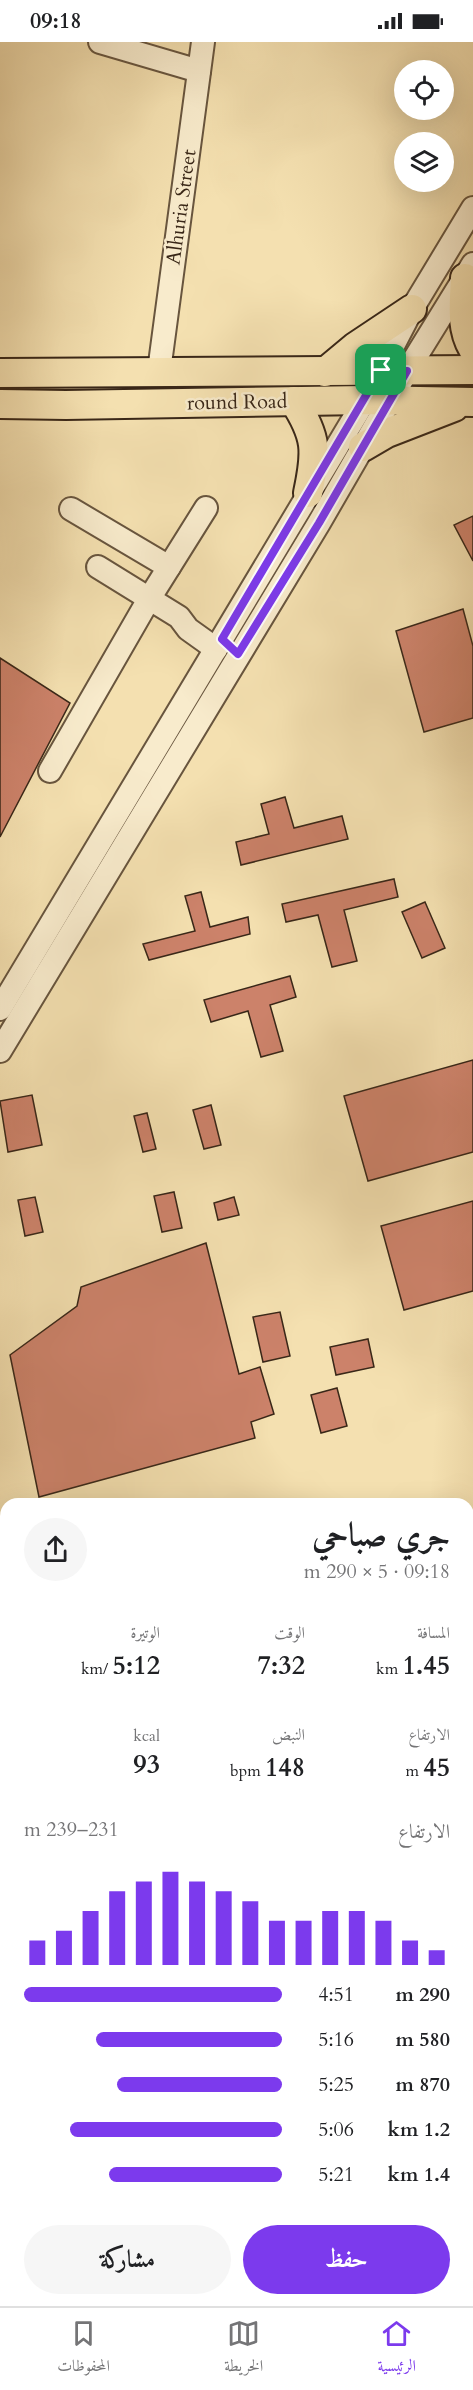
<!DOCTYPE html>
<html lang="ar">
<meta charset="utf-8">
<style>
body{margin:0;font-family:Cardo,Amiri,serif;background:#f6f6f6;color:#202124;direction:rtl;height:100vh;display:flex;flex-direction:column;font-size:22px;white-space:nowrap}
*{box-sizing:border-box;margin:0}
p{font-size:20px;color:#757577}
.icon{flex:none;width:33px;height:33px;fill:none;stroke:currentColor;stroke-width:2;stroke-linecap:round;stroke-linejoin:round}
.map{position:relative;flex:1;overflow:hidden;direction:ltr}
.sheet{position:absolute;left:0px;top:1456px;width:474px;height:808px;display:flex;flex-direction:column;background:#fff;border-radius:18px 18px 0 0;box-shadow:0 6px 24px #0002;direction:rtl}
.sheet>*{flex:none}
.fabs{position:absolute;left:394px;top:18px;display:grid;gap:12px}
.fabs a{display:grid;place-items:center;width:60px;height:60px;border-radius:50%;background:#fff;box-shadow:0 6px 24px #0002;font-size:30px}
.pin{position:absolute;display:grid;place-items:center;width:51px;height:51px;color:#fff;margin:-26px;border-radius:12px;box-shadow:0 3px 9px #0006}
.round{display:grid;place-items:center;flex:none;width:63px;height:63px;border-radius:32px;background:#f6f6f6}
.headline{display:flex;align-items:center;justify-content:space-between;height:102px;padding:0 24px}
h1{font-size:33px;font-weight:700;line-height:45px}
.figures{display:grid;grid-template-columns:repeat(3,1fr);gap:9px;height:102px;padding:6px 24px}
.figures div{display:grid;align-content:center}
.figures b{font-size:26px;font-weight:700}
.figures small{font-size:16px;font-weight:400}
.figures p{font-size:16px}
.chart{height:168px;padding:12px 24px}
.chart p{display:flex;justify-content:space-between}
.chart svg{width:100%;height:108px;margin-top:6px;stroke:#7c3aed;stroke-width:6}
.cta{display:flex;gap:12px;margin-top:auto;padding:12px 24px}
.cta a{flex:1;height:69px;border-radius:36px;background:#7c3aed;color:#fff;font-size:24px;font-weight:700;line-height:69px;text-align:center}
.cta a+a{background:#f6f6f6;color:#202124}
ul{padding:0 24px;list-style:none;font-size:20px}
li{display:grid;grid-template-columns:96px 72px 1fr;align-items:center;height:45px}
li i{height:15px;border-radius:8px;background:#7c3aed}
.status{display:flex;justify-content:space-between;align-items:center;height:42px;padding:0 30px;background:#fff;direction:ltr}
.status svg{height:16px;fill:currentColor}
.tab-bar{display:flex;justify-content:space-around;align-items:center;height:84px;border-top:2px solid #e0e0e0;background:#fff;font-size:16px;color:#757577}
.tab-bar a{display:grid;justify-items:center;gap:3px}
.tab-bar .selected{color:#7c3aed}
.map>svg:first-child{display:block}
.building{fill:#cc826a;stroke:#392718;stroke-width:1.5}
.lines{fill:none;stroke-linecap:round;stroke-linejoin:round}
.minor-casing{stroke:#68553e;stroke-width:26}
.major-casing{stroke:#392718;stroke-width:32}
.minor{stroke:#f8ebcc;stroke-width:22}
.major{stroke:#f4e0b0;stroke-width:28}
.route-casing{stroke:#fff;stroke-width:12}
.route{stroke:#7c3aed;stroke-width:8}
.labels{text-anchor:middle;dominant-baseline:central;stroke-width:5;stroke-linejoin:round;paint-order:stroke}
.street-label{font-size:20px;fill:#392718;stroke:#f8ebcc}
</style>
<div class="status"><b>09:18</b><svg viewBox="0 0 49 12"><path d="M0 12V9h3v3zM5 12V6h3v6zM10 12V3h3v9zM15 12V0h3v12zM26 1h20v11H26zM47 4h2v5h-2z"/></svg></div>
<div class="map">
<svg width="473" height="2264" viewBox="0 0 473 2264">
<rect width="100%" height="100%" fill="#f4e0b0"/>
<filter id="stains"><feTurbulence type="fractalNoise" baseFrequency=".00333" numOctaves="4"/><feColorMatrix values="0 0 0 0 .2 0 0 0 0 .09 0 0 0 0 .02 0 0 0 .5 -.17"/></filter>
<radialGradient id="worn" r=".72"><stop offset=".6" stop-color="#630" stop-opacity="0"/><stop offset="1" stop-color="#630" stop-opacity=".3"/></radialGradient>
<g class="building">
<path d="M473,474V519L454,483Z"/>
<path d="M463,567L473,604V676L424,690L396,589Z"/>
<path d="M0,616L70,661L0,795Z"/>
<path d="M285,755L294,786L342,774L348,797L241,823L236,800L269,792L261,762Z"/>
<path d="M394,837L398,855L344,868L357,919L332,925L318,873L286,880L282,862Z"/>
<path d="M201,850L210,885L248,875L250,892L149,918L143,902L195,889L185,854Z"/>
<path d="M425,860L445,906L422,916L402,870Z"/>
<path d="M290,934L296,955L270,963L283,1009L261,1015L248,969L211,980L204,958Z"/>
<path d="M473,1018V1110L368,1139L344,1054Z"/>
<path d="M32,1053L42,1103L8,1110L0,1059Z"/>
<path d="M211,1063L221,1103L204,1107L193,1068Z"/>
<path d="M147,1071L156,1107L143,1110L134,1074Z"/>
<path d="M174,1150L182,1186L162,1190L154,1154Z"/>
<path d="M35,1155L43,1190L25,1194L18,1158Z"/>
<path d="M234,1155L239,1173L218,1178L214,1161Z"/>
<path d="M473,1159V1249L404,1268L381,1184Z"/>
<path d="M206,1201L239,1332L260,1325L274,1372L251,1380L255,1396L39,1455L10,1313L77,1264L81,1245Z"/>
<path d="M280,1270L290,1314L263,1320L253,1275Z"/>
<path d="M368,1297L374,1325L336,1333L330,1305Z"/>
<path d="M337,1346L347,1384L321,1391L311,1353Z"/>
</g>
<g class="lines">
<defs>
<g id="minor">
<path d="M100,0L199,29"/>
<path d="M159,329L203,0"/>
<path d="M71,467L169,525"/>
<path d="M98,525L179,575L188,587L216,607"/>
<path d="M50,729L149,557L206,466"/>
<path d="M0,967L365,358L412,267L473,166"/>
<path d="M0,1009L319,481L407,329L473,222"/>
<path d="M70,2259L74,2264"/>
</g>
<g id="major">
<path d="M465,236C464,260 460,285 473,307"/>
<path d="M325,330L355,305L412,267"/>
<path d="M0,331L473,328"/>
<path d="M294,359C317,395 317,409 308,451"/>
<path d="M0,362L66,363L365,358L473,360"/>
<path d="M363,405L387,391L454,365"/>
</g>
</defs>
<use href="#minor" class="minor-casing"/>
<use href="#major" class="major-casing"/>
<use href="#minor" class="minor"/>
<use href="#major" class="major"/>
</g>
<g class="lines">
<defs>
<path id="route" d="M381,328L407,329L319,481L238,612L222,597Z"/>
</defs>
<use href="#route" class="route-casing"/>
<use href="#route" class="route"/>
</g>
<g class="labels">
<g class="street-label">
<text transform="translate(181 165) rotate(-82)">Alhuria Street</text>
<text transform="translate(237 360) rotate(-1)">round Road</text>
</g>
</g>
<rect width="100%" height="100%" filter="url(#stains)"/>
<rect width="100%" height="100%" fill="url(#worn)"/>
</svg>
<div class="fabs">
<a><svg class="icon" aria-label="locate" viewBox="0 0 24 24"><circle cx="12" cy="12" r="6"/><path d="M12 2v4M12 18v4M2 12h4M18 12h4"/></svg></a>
<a><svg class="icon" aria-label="layers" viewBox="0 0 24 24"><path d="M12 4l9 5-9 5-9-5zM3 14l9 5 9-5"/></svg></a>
</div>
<div class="pin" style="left:381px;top:328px;background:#1e9e55"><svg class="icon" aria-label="arrive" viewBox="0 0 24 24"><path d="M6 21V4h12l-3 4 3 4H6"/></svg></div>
<section class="sheet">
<div class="headline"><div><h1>جري صباحي</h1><p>09:18 · 5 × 290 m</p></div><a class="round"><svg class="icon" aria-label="share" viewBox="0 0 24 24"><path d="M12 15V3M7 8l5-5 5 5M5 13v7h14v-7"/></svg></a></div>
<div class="figures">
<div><p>المسافة</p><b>1.45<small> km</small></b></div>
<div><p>الوقت</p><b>7:32</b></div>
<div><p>الوتيرة</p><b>5:12<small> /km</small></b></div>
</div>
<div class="figures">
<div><p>الارتفاع</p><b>45<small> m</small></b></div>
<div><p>النبض</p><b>148<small> bpm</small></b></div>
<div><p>kcal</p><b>93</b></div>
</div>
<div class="chart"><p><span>الارتفاع</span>231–239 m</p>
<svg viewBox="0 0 160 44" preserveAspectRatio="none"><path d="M5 44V34M15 44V30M25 44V22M35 44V14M45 44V10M55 44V6M65 44V10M75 44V14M85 44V18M95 44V26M105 44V26M115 44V22M125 44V22M135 44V26M145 44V34M155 44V38"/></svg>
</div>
<ul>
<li><b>290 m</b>4:51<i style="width:100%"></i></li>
<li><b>580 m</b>5:16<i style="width:72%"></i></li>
<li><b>870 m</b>5:25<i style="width:64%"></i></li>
<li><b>1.2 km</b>5:06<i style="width:82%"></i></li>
<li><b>1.4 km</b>5:21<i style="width:67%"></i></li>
</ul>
<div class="cta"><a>حفظ</a><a>مشاركة</a></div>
</section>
</div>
<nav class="tab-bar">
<a class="selected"><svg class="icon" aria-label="home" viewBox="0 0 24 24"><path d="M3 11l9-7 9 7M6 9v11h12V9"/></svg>الرئيسية</a>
<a><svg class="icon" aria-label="map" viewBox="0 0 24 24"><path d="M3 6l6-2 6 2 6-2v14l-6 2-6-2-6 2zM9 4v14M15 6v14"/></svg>الخريطة</a>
<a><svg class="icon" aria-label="saved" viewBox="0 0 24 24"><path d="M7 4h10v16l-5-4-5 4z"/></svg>المحفوظات</a>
</nav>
